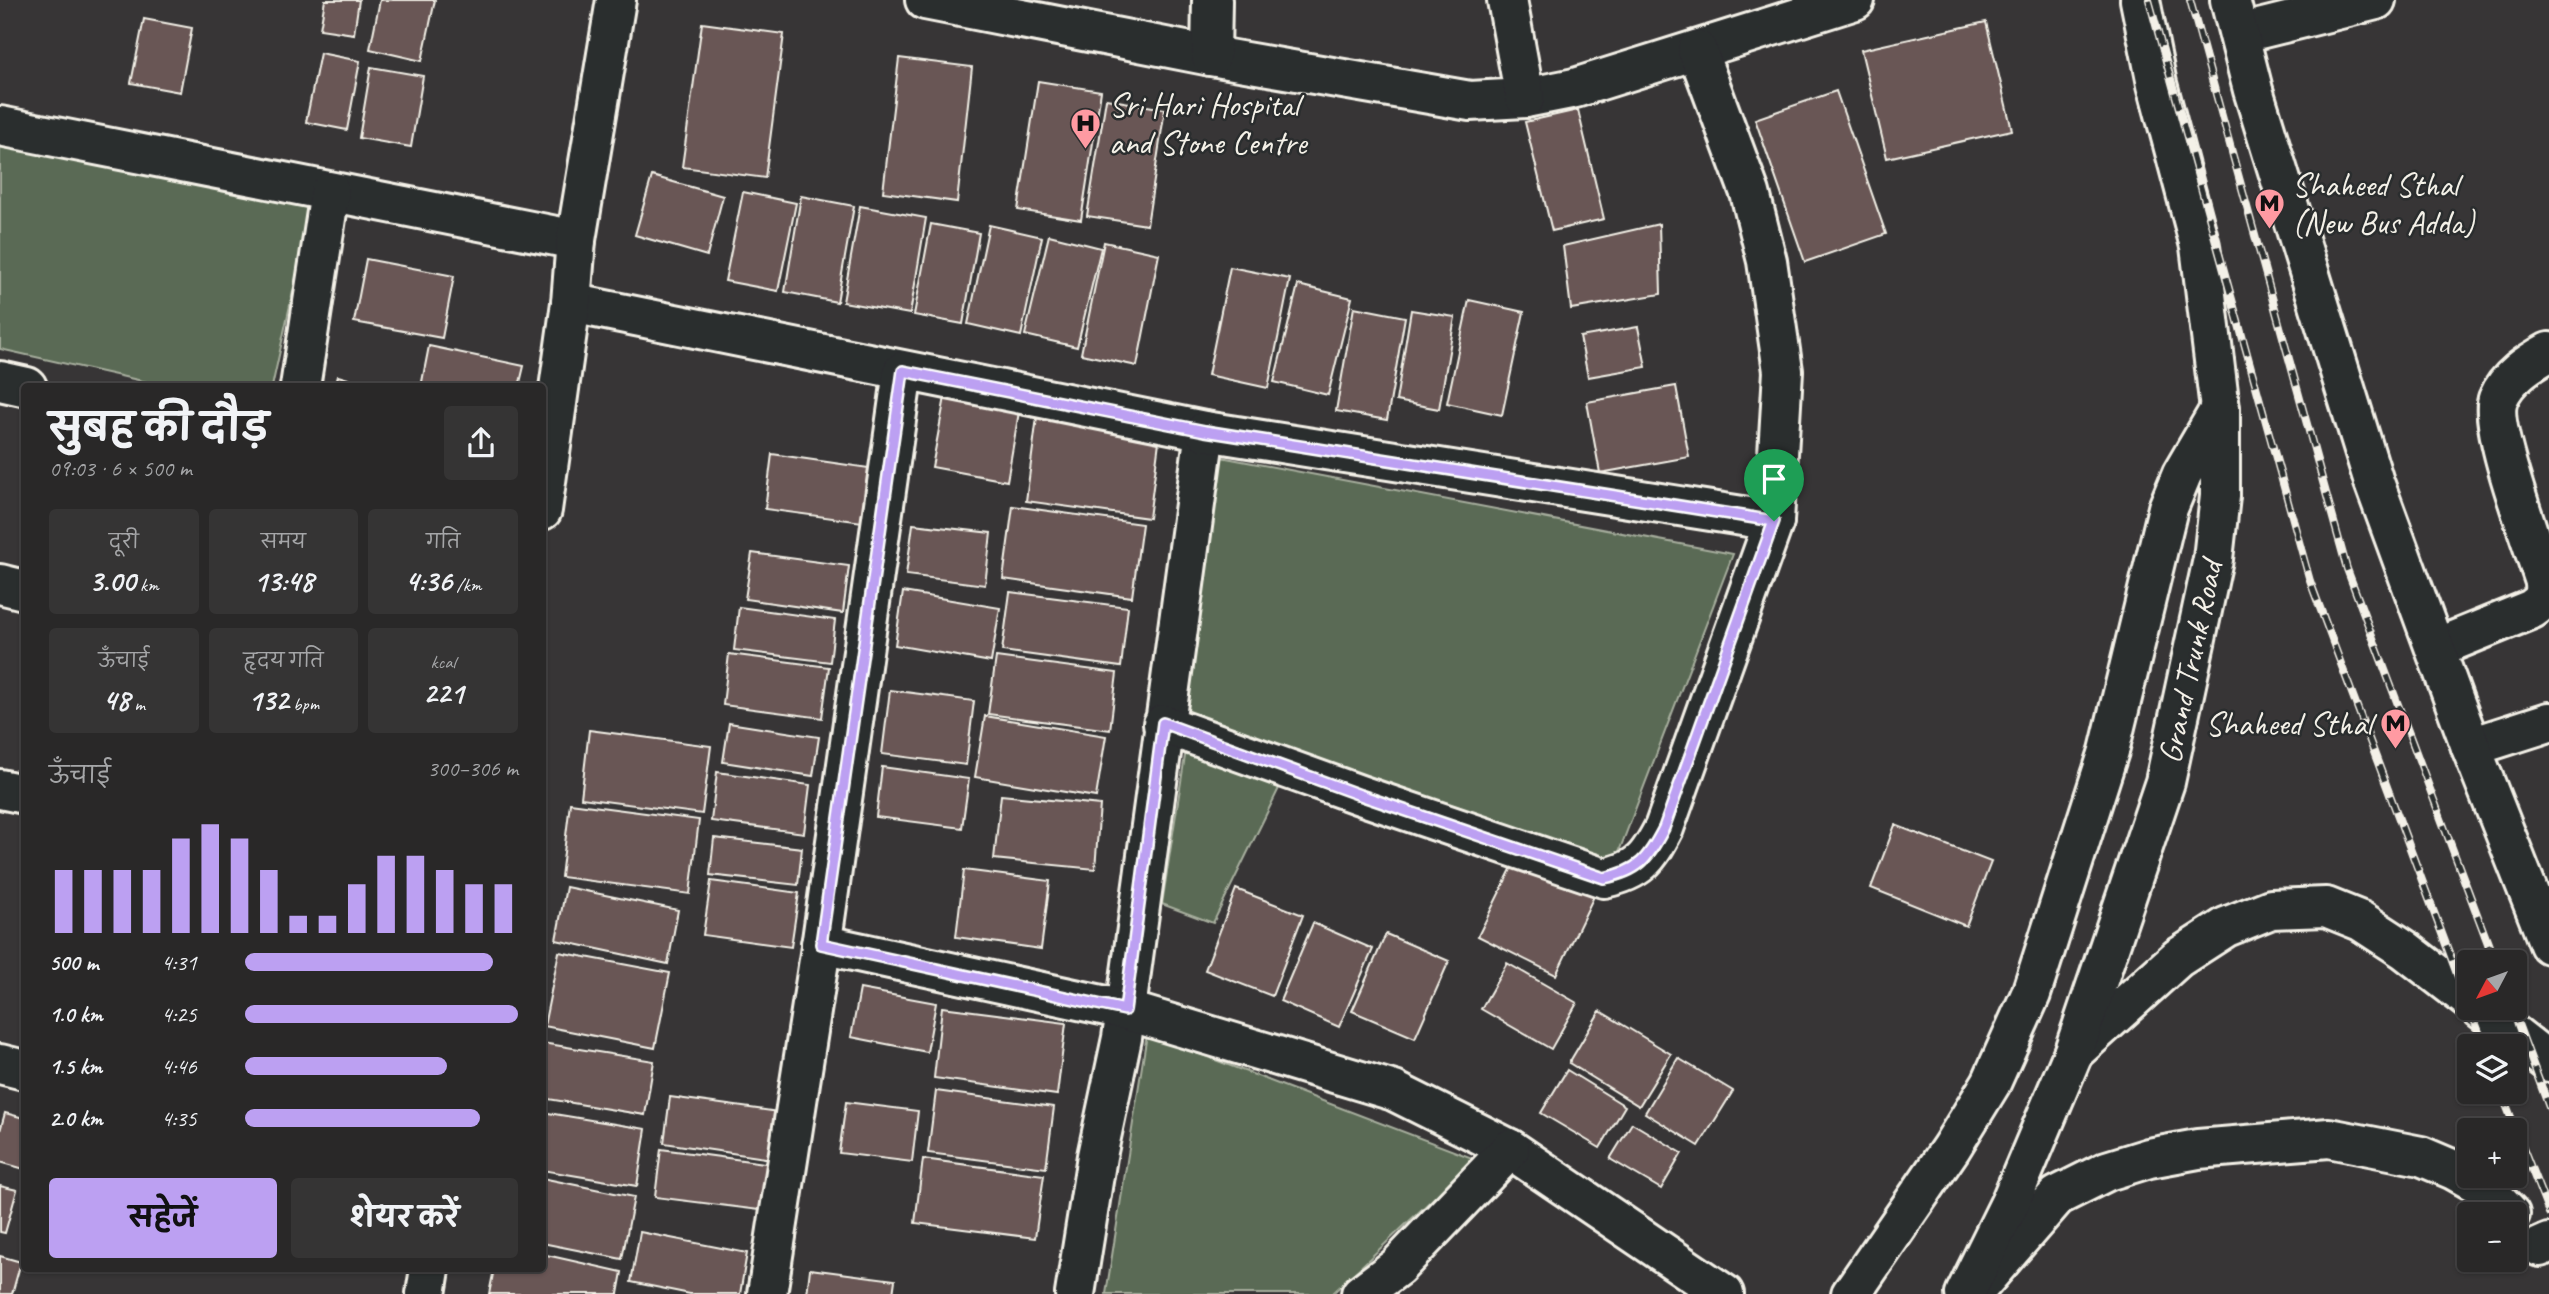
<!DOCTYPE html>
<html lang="hi">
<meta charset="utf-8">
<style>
body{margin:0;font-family:Caveat,"Playpen Sans Deva",sans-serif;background:#353434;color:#f1f3f6;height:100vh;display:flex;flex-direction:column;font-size:26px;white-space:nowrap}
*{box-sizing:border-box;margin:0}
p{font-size:23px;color:#a5a6a8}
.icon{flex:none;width:38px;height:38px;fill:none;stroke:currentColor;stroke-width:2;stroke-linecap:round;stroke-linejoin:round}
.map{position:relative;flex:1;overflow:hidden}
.sheet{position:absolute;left:21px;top:383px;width:525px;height:889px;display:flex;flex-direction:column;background:#292828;border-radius:7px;box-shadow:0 2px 5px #0004,0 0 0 2px #454445}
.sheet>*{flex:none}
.needle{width:46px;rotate:229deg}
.fabs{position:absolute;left:2457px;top:950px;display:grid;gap:14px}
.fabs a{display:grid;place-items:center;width:70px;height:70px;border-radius:7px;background:#292828;box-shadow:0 2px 5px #0004,0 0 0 2px #454445;font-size:35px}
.pin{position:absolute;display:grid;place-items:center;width:60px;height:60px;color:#fff;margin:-72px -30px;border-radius:50% 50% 50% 0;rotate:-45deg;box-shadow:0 0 7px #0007}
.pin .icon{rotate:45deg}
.round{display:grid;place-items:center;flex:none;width:74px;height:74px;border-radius:7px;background:#353434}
.overview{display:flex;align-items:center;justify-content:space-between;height:119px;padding:0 28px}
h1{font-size:38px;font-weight:700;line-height:52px}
.figures{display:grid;grid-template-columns:repeat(3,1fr);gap:10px;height:119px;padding:7px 28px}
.figures div{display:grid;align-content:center;border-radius:7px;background:#353434;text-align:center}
.figures b{font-size:30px;font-weight:700}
.figures small{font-size:19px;font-weight:400}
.figures p{font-size:19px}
.chart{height:196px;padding:14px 28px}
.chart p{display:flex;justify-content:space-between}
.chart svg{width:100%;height:126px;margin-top:7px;stroke:#bca0f2;stroke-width:6}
.button{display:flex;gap:14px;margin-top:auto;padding:14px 28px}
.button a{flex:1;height:80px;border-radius:7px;background:#bca0f2;color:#111;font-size:28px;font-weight:700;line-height:80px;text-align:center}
.button a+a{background:#353434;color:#f1f3f6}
ul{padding:0 28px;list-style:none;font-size:23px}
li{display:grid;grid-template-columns:112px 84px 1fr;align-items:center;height:52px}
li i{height:18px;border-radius:9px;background:#bca0f2}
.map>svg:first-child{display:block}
.green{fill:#5a6b54;stroke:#a7ae9e;stroke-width:2}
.building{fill:#695755;stroke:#f4f1e8;stroke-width:2}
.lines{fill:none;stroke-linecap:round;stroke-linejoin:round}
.minor-casing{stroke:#f4f1e8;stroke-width:44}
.major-casing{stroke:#f4f1e8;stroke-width:44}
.highway-casing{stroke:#f4f1e8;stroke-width:44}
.minor{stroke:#2a2d2e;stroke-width:38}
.major{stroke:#2a2d2e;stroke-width:38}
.highway{stroke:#2a2d2e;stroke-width:38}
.rail-casing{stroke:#f4f1e8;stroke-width:8}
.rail{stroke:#2a2d2e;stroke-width:5;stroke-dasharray:16;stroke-linecap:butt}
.route-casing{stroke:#fff;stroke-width:14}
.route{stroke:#bca0f2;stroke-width:9}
.labels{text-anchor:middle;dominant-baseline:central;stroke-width:5;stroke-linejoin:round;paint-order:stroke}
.poi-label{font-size:33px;fill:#f4f1e8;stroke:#2a2d2e;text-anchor:start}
.street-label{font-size:33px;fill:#f4f1e8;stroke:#2a2d2e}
</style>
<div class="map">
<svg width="2549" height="1294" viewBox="0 0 2549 1294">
<rect width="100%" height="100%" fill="#373536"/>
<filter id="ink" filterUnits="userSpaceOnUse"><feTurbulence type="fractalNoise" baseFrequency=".0143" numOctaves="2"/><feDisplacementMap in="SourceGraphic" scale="14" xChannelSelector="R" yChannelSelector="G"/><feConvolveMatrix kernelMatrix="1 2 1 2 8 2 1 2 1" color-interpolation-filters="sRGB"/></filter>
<g filter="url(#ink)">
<g class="green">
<path d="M0,135L312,205L272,387H169L0,349Z"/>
<path d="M1221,457L1733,554L1615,862L1173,715Z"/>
<path d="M1187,743L1283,780L1213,923L1162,904Z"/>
<path d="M1147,1034L1475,1159L1332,1294H1106Z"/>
</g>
<g class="building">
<path d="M325,0H359L354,34L320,29Z"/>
<path d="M380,0H435L422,61L370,49Z"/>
<path d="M144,19L192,28L180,92L131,83Z"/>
<path d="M1986,22L2012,130L1887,158L1861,50Z"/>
<path d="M702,23L784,34L765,178L682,167Z"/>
<path d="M320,53L360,61L347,130L306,122Z"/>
<path d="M899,58L972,67L957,202L883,192Z"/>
<path d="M371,67L423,76L411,147L359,138Z"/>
<path d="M1038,81L1101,91L1081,220L1018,210Z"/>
<path d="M1836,91L1886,234L1805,262L1755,119Z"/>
<path d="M1106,99L1165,109L1147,225L1087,216Z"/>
<path d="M1578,110L1604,219L1552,231L1525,122Z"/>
<path d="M652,176L723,196L707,256L635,235Z"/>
<path d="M743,192L796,203L778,291L725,281Z"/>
<path d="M801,196L854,206L837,302L785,292Z"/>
<path d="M860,206L926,218L910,314L843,302Z"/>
<path d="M931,224L979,233L963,324L914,315Z"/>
<path d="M1659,224L1661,294L1571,309L1563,246Z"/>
<path d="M989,225L1042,237L1021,336L968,324Z"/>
<path d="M1049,235L1101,248L1077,347L1025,335Z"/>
<path d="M1104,242L1159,254L1137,366L1081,354Z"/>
<path d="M366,259L454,276L442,338L354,322Z"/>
<path d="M1230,267L1290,279L1268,388L1208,375Z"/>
<path d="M1298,285L1352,298L1328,395L1274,382Z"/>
<path d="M1469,300L1524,312L1502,415L1447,403Z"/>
<path d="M1354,307L1405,317L1387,420L1336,411Z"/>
<path d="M1411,310L1455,317L1439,409L1396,401Z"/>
<path d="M1638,327L1646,367L1588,377L1580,337Z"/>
<path d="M429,346L524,366L519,387H421Z"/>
<path d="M338,376L375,387H335Z"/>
<path d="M1676,386L1689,457L1600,473L1587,402Z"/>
<path d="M945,397L1019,412L1007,481L932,467Z"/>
<path d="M1037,417L1160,434L1149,518L1026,501Z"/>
<path d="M772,454L869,468L862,522L765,509Z"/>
<path d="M1013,506L1142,524L1132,597L1003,579Z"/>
<path d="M913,524L991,533L985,585L906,575Z"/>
<path d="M752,553L849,566L843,613L745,599Z"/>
<path d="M903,592L1000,608L991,662L895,645Z"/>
<path d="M1010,592L1128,607L1121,667L1002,651Z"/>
<path d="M739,607L835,620L830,662L734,650Z"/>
<path d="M729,654L829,667L822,718L723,705Z"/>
<path d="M996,657L1117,673L1110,730L988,714Z"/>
<path d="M890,690L974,701L966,765L882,754Z"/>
<path d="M985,716L1106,736L1096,797L975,777Z"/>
<path d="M729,723L819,737L813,776L723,762Z"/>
<path d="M589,730L711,746L702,814L581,798Z"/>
<path d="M882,767L969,779L962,828L876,817Z"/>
<path d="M717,772L810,785L804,833L711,821Z"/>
<path d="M1001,795L1100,805L1095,869L994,859Z"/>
<path d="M570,803L699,820L690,894L561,877Z"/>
<path d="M1895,825L1991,862L1966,926L1871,888Z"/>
<path d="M714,838L802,848L798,885L710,875Z"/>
<path d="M1519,853L1596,892L1556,975L1478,936Z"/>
<path d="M964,870L1050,881L1041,949L956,937Z"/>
<path d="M711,881L799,893L791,947L703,935Z"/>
<path d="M566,887L678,910L668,964L556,940Z"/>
<path d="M1236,889L1303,915L1272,996L1205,970Z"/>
<path d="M1313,923L1373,949L1339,1027L1280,1001Z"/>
<path d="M1386,934L1449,961L1415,1038L1352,1011Z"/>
<path d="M559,952L670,973L655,1048L544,1026Z"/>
<path d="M1507,963L1577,1003L1551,1049L1481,1009Z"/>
<path d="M860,989L936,1003L927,1052L851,1037Z"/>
<path d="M942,1007L1066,1023L1057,1095L934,1078Z"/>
<path d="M1600,1011L1671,1054L1639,1106L1569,1063Z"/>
<path d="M542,1043L654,1061L645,1115L542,1098Z"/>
<path d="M1678,1058L1733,1091L1699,1146L1645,1113Z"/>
<path d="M1567,1070L1625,1106L1600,1148L1541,1113Z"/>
<path d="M936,1091L1054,1107L1046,1168L928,1153Z"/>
<path d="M670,1097L779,1112L772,1159L664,1143Z"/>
<path d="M846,1102L918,1111L912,1162L839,1153Z"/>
<path d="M542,1112L646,1129L637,1186L542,1170Z"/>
<path d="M5,1113L24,1118V1169L0,1162V1131Z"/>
<path d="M1632,1123L1682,1153L1661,1189L1610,1159Z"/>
<path d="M661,1149L772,1164L767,1211L655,1197Z"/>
<path d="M923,1159L1044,1175L1035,1238L915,1223Z"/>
<path d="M542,1178L634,1197L622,1259L542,1243Z"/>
<path d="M0,1186L17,1190L5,1233L0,1232Z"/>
<path d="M640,1232L747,1253L740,1294H690L631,1282Z"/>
<path d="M542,1254L622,1272L618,1294H489L494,1269H542Z"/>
<path d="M0,1256L21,1262L12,1294H0Z"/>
<path d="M810,1269L895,1280L893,1294H807Z"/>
</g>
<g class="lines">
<defs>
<g id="minor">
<path d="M925,0L1211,56L1470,101L1525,98L1575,88L1855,0"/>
<path d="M1507,0L1525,98"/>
<path d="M2239,34L2376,0"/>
<path d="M1211,56L1212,0"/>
<path d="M0,126L576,240"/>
<path d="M571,303L1205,431L1122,1038L1097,1156L1075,1294"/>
<path d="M0,381L27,387"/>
<path d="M300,387L330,192"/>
<path d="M1205,431L1774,521"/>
<path d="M542,510L571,303L576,240L616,0"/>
<path d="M0,584L24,590"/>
<path d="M2436,648L2532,609C2543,601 2546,596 2545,582C2534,547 2488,427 2498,399C2507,377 2529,363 2549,352"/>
<path d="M1163,724L1360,795L1604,878C1639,871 1648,859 1664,828L1774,521L1783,371L1767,261L1750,193L1697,50"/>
<path d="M2471,747L2549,722"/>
<path d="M0,789L24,794"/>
<path d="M821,944L1125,1010L1394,1091L1510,1149L1724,1294"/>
<path d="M0,1064L24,1070"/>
<path d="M426,1294L430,1269"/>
<path d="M767,1294L820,954L903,371"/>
<path d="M1361,1294L1397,1267L1510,1149"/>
<path d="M1851,1294L1951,1148L1991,1083L2031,994L2109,751L2168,508L2182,474L2220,409"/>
</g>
<path id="major" d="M1972,1294L2057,1196L2107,1171L2149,1158L2198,1149L2329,1138L2421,1156L2454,1170L2484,1187L2510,1214"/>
<g id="highway">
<path d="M2230,0L2253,90L2374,482L2471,747L2549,944"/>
<path d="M2480,1008L2549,1062"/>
<path d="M2076,1050L2178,958L2226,927L2271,909L2326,907L2361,921L2404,949L2469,999"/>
<path d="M2540,1247L2549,1243"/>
<path d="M1965,1294L2010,1203L2074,1051L2165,782L2213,559L2220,496V409L2200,246L2157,84L2140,0"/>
</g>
</defs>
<use href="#minor" class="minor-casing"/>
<use href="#major" class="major-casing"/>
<use href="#highway" class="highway-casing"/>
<use href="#minor" class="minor"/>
<use href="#major" class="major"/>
<use href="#highway" class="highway"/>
<defs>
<g id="rail">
<path d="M2149,0L2310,581L2469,1006"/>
<path d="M2190,0L2347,569L2495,962"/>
<path d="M2470,1008L2484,1046"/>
<path d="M2512,1008L2549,1107"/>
<path d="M2501,1092L2549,1213"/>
</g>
</defs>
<use href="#rail" class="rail-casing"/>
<use href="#rail" class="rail"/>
</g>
</g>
<g class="lines" filter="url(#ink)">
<defs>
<path id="route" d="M903,371L1205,431L1774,521L1664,828C1648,859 1639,871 1604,878L1360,795L1163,723L1125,1010L821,944Z"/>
</defs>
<use href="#route" class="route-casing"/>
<use href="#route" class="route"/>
</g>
<defs>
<symbol id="hospital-pin" viewBox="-11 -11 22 30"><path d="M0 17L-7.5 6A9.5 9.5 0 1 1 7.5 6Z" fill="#ff9aa2" stroke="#2a2d2e"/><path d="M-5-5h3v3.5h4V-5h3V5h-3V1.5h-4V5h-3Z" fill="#111"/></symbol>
<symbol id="metro-pin" viewBox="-11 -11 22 30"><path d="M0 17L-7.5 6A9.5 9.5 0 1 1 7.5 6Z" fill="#ff9aa2" stroke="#2a2d2e"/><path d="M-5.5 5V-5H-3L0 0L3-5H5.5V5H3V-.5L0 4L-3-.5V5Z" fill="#111"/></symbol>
</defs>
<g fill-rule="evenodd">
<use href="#hospital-pin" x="1068" y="106" width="35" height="47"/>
<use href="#metro-pin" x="2252" y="186" width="35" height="47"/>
<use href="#metro-pin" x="2378" y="706" width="35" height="47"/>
</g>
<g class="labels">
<g class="poi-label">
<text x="1109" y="105">Sri Hari Hospital<tspan x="1109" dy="38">and Stone Centre</tspan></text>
<text x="2292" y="185">Shaheed Sthal<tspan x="2292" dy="38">(New Bus Adda)</tspan></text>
<text x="2372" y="724" text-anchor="end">Shaheed Sthal</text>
</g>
<g class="street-label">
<text transform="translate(2190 662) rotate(-78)">Grand Trunk Road</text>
</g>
</g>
</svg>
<div class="fabs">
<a><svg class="needle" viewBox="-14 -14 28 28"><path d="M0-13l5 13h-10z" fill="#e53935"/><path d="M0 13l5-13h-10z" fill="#a5a6a8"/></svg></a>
<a><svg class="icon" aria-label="layers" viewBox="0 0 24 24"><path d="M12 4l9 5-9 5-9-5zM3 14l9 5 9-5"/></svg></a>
<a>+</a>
<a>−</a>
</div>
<div class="pin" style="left:1774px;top:521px;background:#1e9e55"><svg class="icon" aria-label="arrive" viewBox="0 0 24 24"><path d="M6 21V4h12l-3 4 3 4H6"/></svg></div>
<section class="sheet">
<div class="overview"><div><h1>सुबह की दौड़</h1><p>09:03 · 6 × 500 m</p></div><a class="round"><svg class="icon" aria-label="share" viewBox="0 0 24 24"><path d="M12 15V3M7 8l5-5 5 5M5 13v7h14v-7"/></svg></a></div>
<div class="figures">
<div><p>दूरी</p><b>3.00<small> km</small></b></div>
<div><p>समय</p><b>13:48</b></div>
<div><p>गति</p><b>4:36<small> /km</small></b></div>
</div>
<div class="figures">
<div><p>ऊँचाई</p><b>48<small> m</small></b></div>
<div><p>हृदय गति</p><b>132<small> bpm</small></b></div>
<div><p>kcal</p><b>221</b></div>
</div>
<div class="chart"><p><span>ऊँचाई</span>300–306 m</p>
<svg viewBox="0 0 160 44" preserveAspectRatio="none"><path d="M5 44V22M15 44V22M25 44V22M35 44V22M45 44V11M55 44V6M65 44V11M75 44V22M85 44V38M95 44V38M105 44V27M115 44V17M125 44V17M135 44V22M145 44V27M155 44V27"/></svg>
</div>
<ul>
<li><b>500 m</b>4:31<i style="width:91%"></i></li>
<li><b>1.0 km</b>4:25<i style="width:100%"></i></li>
<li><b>1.5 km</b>4:46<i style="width:74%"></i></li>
<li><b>2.0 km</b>4:35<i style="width:86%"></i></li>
</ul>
<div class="button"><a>सहेजें</a><a>शेयर करें</a></div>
</section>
</div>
